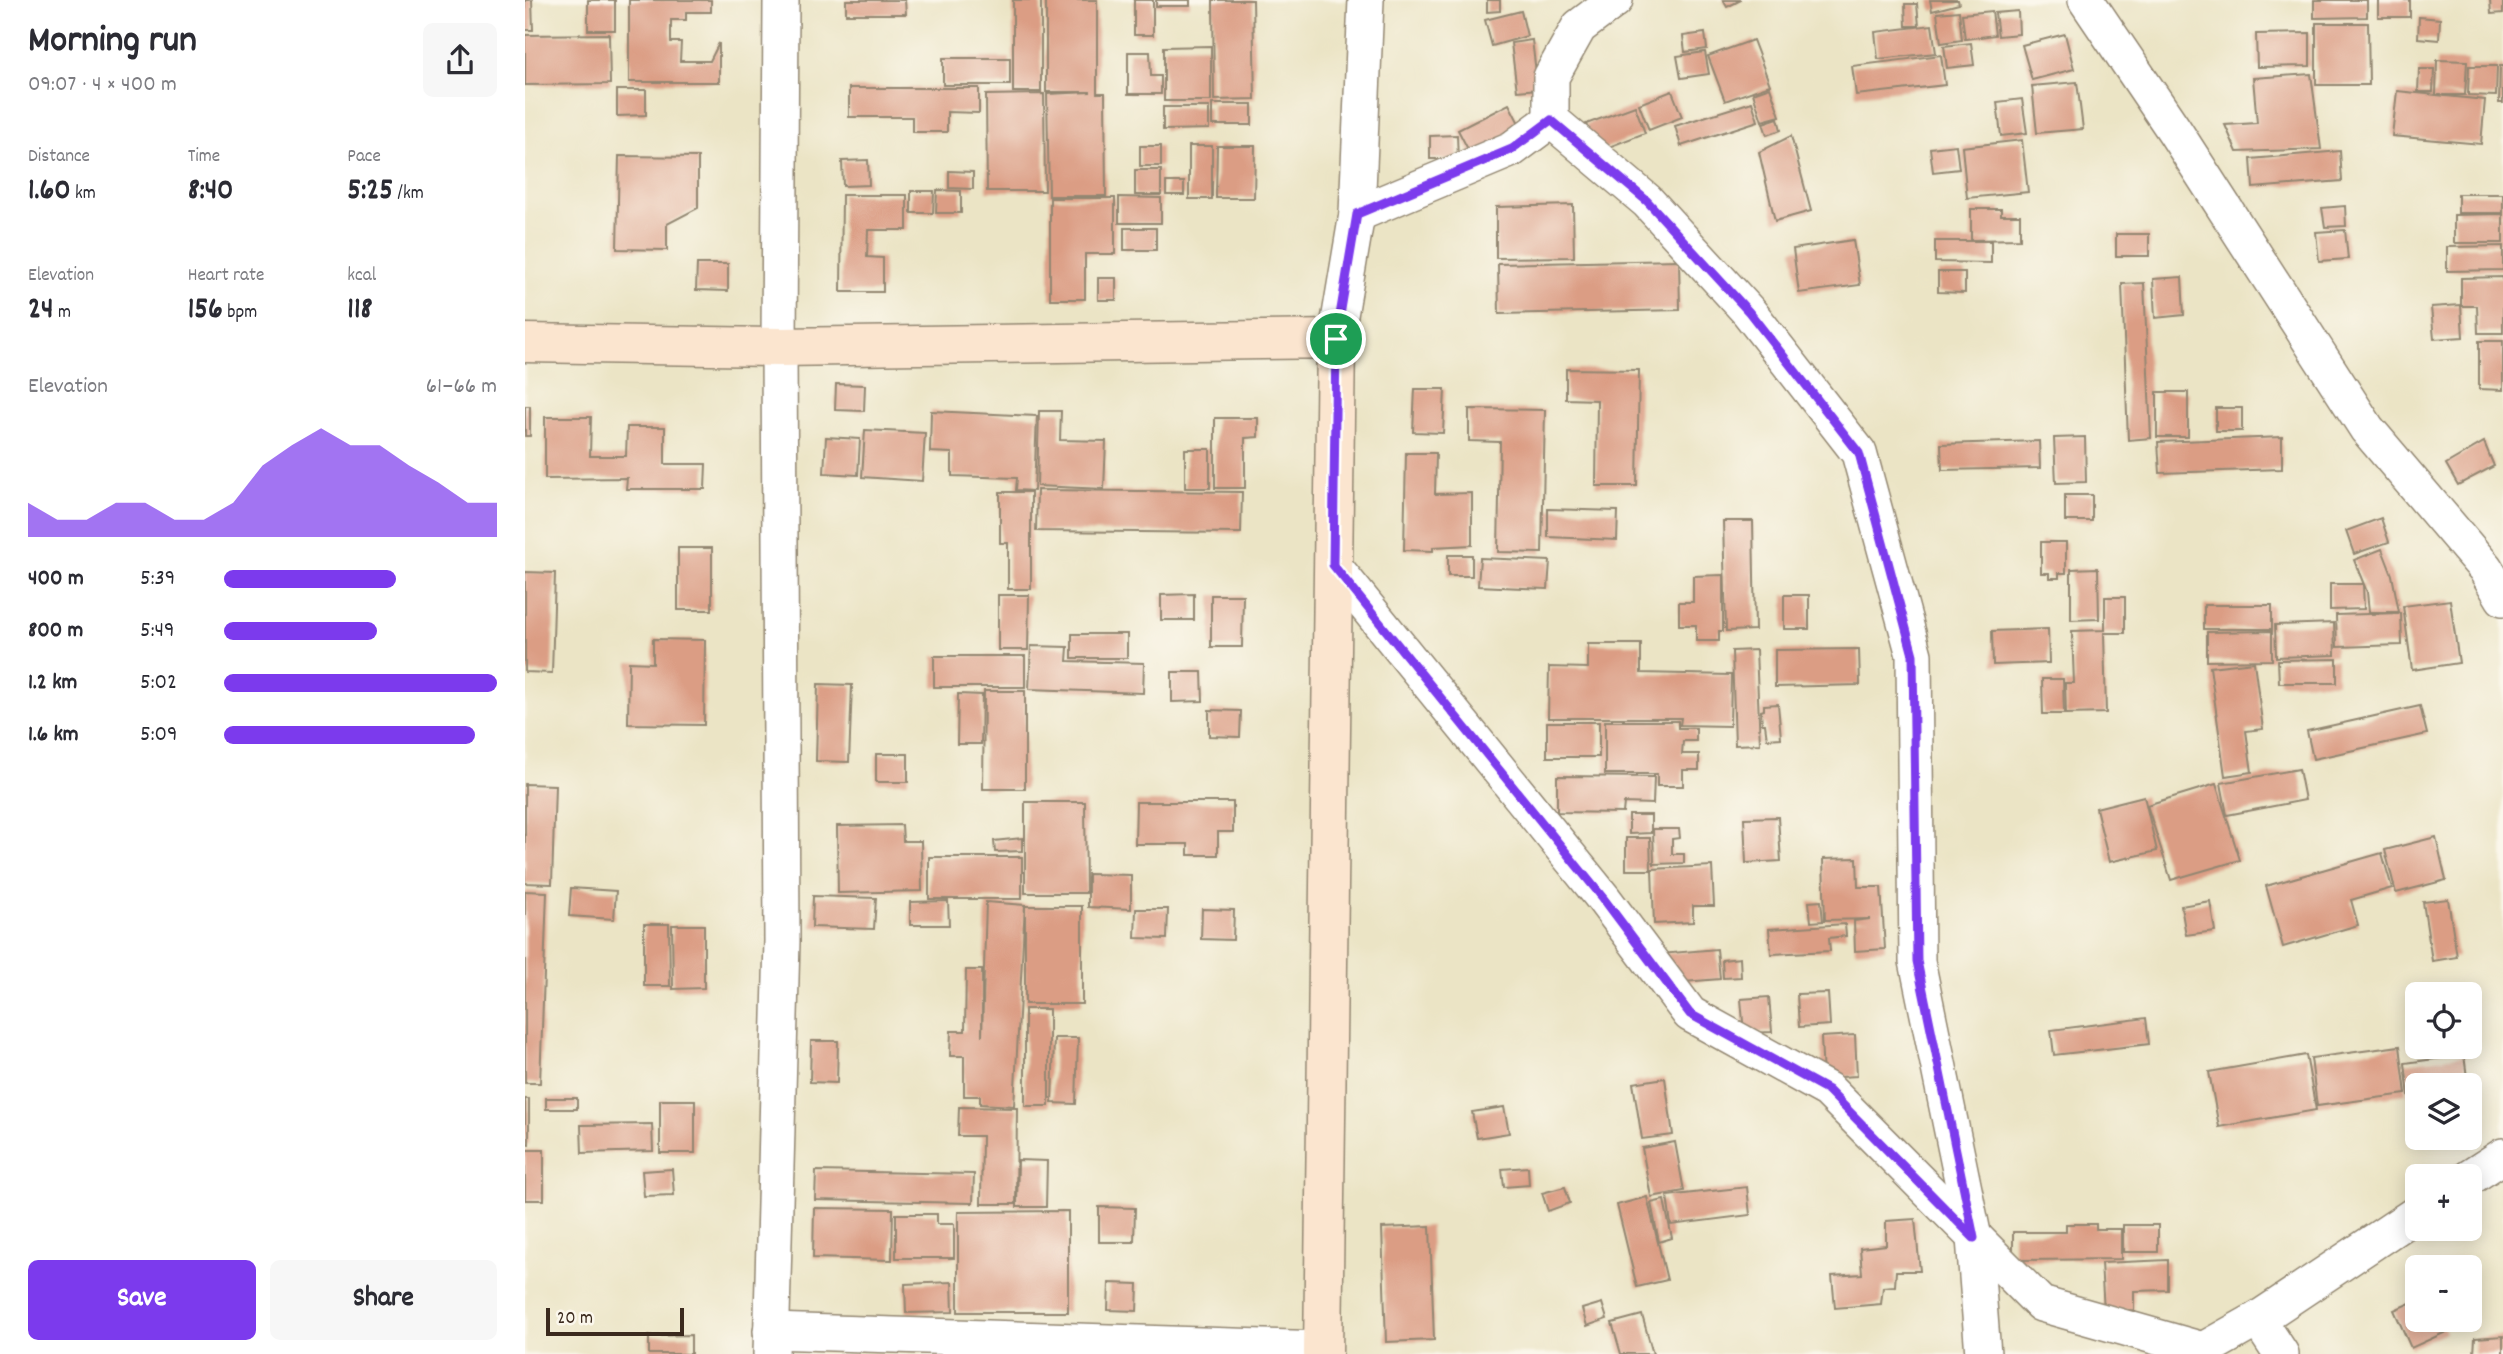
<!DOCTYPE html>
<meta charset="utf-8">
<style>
body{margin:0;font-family:Dekko,sans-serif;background:#f7f7f7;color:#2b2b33;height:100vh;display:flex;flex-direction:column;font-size:26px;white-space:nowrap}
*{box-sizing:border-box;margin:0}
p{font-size:23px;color:#7c7c81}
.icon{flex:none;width:38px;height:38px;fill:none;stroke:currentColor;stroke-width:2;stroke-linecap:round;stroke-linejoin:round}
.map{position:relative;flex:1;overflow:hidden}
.panel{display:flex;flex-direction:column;background:#fff;width:525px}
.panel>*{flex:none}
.fabs{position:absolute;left:1880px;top:982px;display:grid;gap:14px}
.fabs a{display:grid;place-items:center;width:77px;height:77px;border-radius:10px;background:#fff;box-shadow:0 4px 18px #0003;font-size:35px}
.scale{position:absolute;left:21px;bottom:18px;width:138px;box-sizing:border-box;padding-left:7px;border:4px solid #3b2a1e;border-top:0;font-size:19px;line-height:24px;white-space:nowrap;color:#3b2a1e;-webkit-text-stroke:5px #fbf7ec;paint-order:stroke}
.pin{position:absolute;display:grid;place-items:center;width:60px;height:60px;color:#fff;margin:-30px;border:4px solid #fff;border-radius:50%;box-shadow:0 2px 7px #0007}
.round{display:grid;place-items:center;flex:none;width:74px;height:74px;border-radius:10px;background:#f7f7f7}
.summary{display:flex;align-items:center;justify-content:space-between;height:119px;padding:0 28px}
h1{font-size:38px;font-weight:800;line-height:52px}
.stats{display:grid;grid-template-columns:repeat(3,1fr);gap:10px;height:119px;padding:7px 28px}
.stats div{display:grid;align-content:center}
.stats b{font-size:30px;font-weight:800}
.stats small{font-size:19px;font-weight:400}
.stats p{font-size:19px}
.chart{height:196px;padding:14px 28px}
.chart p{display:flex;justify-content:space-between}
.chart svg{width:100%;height:126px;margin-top:7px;fill:#7c3aed;opacity:.7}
.action{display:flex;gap:14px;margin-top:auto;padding:14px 28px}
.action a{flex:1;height:80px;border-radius:10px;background:#7c3aed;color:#fff;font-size:28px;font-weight:800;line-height:80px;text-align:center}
.action a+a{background:#f7f7f7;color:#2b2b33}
ul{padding:0 28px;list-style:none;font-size:23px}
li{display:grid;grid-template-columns:112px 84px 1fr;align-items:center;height:52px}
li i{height:18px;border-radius:9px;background:#7c3aed}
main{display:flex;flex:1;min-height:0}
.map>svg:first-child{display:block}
.building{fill:#db9d84}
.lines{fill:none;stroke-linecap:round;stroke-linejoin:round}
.street-casing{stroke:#938772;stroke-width:38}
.secondary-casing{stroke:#938772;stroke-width:41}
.street{stroke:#fff;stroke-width:35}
.secondary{stroke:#fbe5cf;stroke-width:38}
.route-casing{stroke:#fff;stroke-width:14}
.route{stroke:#7c3aed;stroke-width:9}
</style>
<main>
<section class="panel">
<div class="summary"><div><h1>Morning run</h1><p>09:07 · 4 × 400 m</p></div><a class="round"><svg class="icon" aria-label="share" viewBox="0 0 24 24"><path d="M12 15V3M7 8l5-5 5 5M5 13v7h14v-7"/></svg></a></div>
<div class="stats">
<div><p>Distance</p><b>1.60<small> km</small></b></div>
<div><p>Time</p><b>8:40</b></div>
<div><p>Pace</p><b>5:25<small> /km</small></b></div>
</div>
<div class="stats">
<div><p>Elevation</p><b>24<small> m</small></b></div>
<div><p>Heart rate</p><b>156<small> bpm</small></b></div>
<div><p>kcal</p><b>118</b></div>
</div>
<div class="chart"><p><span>Elevation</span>61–66 m</p>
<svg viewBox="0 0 160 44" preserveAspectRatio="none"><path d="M0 44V32L10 38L20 38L30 32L40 32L50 38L60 38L70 32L80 19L90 12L100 6L110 12L120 12L130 19L140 25L150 32L160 32V44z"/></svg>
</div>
<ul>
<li><b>400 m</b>5:39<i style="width:63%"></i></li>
<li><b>800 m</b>5:49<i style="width:56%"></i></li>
<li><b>1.2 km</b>5:02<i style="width:100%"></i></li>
<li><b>1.6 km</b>5:09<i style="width:92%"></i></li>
</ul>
<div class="action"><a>Save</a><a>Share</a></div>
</section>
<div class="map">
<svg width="1978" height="1354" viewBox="0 0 1978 1354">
<rect width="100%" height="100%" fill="#fbf7ec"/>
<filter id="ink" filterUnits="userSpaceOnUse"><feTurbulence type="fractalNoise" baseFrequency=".0143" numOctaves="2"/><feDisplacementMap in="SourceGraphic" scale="14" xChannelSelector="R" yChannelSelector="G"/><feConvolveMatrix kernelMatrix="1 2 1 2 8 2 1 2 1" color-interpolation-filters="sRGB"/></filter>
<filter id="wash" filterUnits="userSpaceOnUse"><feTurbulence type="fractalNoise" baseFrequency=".00686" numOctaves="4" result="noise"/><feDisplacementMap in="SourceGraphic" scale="28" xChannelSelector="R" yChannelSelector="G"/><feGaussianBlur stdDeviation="1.57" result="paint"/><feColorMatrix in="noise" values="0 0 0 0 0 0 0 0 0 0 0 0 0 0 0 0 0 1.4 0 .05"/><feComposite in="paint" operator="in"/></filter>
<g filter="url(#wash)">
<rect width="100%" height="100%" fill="#ebe4c5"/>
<g id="blocks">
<g class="building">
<path d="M0,0H7L8,30H0Z"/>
<rect x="63" y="0" width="27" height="30"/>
<path d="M104,0H186V12H161V20H146V42H156L155,61H185L194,43V82H104Z"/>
<path d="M321,0H380L381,14H321Z"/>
<rect x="488" y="0" width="28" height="92"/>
<path d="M521,0H572V93H580L581,196H524L522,94L566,92H521Z"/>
<rect x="609" y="0" width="19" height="35"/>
<rect x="631" y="0" width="34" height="6"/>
<path d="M688,0H728L730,99L689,100Z"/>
<path d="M962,0H975V11L962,12Z"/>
<path d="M1198,0H1216L1202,7Z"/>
<path d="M1405,0H1433L1434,4L1407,11Z"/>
<path d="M1789,0H1842V17L1789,18Z"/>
<rect x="1853" y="0" width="32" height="17"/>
<path d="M1965,0H1978V13L1966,14Z"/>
<path d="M1380,4H1392L1394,26H1381Z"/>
<path d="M996,11L1002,36L967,46L960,20Z"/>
<path d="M1434,11L1437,40L1416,43L1412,13Z"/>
<path d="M1467,11L1470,35L1440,39L1437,14Z"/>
<path d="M1493,11L1494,34L1473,36L1470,13Z"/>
<path d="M1894,17L1915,19L1914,40L1893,38Z"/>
<path d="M1791,23H1843L1844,85H1791Z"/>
<path d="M1407,25L1411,53L1353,59L1350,32Z"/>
<path d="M1180,33L1182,49L1160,52L1158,36Z"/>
<path d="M1785,33V66L1732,67L1731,34Z"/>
<path d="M84,34L85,84L0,85V35Z"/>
<path d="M1540,34L1549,69L1507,80L1497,45Z"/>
<path d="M1007,40L1013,89L992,91L986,43Z"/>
<path d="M1228,40L1245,85L1200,101L1183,56Z"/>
<path d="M1446,43L1449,65L1422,68L1419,46Z"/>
<path d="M686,46V101H639V47Z"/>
<path d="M603,52H625L626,76H636V94H603Z"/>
<path d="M1180,52L1184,74L1156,78L1152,56Z"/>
<path d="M1416,55L1420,85L1331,95L1327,66Z"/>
<rect x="418" y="58" width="67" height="27"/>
<path d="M1912,60L1942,61L1940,95H1911Z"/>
<path d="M1944,66H1972L1971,96L1943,95Z"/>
<path d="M1975,66H1978V103H1974Z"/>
<path d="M1894,69H1909L1908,92H1893Z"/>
<path d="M1786,74L1796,149L1712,152L1700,125L1732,123L1728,78Z"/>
<path d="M1552,82L1558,129L1512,133L1507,86Z"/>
<path d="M1245,87L1255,116L1237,121L1228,93Z"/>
<path d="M324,88H454V113L422,112V132H387V117H324Z"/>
<path d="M92,90H121V115L92,116Z"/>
<path d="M1147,91L1157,117L1124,130L1114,104Z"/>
<path d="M1872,91L1960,100L1956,144L1867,136Z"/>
<path d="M519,94L520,191H462L461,95Z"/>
<path d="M1497,99L1502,133L1476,136L1472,102Z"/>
<path d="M1227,102L1233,121L1156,146L1150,126Z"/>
<rect x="687" y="104" width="40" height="21"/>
<path d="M984,104L999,133L948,159L933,130Z"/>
<path d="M1110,106L1120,133L1071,152L1061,124Z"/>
<path d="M638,107H684V129L638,130Z"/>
<path d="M1253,118L1256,130L1242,135L1238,123Z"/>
<path d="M932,135L933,159H905V136Z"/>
<path d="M1266,136L1286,211L1250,221L1234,152Z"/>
<path d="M1497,140L1503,192L1442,198L1437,147Z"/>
<path d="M1431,145L1434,169L1408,172L1405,148Z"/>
<rect x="615" y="146" width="21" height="20"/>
<rect x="664" y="146" width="23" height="53"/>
<path d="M692,146H730L729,198H691Z"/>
<path d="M1815,151L1817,181L1728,188L1726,159Z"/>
<path d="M94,156L173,157V208L142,224V250L92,249Z"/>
<path d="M343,160L344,185L318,186L317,161Z"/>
<rect x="610" y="170" width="26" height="25"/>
<path d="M424,171L448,172V189L424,188Z"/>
<rect x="641" y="182" width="18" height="13"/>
<path d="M412,190L436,191V213H411Z"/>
<path d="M386,191H409L408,213H386Z"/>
<rect x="1933" y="194" width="45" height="19"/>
<path d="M317,195H382V230H343L342,257L358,258V292H316Z"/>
<path d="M594,197L636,198V223H594Z"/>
<path d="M525,198H590V254H560V299H525Z"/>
<path d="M1048,205L1049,257L971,258V207Z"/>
<path d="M1820,206L1821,226L1800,227L1797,208Z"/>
<path d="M1446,209H1476V215H1495V239L1446,240Z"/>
<path d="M1978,214V243H1929V215Z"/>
<rect x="599" y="228" width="32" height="22"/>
<path d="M1820,230L1823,259L1794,261L1791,232Z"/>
<rect x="1591" y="234" width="33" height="22"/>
<path d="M1328,240L1335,285L1274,293L1268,249Z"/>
<path d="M1410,241H1466V263L1410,262Z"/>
<path d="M1978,246V270L1922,271V247Z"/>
<path d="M1154,260L1155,310L974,314L973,264Z"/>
<path d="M172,264H203V291L171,290Z"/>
<path d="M1413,272H1440V293L1413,292Z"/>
<path d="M1657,277L1659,315L1630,318L1628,279Z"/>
<path d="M1978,277V333H1953L1952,306H1936V278Z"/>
<rect x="573" y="278" width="18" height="22"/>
<path d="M1619,283L1626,438L1603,440L1597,284Z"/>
<path d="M1936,305L1938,337L1909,339L1906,307Z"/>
<path d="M1954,341H1978V390L1954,389Z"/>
<path d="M1041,369L1114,370L1112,486H1071L1072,400L1041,399Z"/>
<path d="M311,384L340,385L339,411L310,410Z"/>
<path d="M890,389H920L918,433L888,432Z"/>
<rect x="1632" y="392" width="31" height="45"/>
<rect x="0" y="406" width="5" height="30"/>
<rect x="1691" y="408" width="26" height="23"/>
<path d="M944,409L1020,410L1017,553L973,552L975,442L944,441Z"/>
<path d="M406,411L512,416L509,491L491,490L492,478L427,476V453L405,452Z"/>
<path d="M514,411H536L535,440L581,441L579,489L512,486Z"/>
<path d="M20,417H66L65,456H101L102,427H140V464H181L180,489H101L102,478L20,479Z"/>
<path d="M690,418H733V437L720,438V488H690Z"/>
<path d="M340,430L400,433L397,481L337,477Z"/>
<path d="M301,437L335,439L333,475L299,473Z"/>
<path d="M1560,437L1561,482L1531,483L1529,438Z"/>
<path d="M1757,437V469L1635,473L1633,442Z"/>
<path d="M1514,441L1515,468L1417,470L1416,444Z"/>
<path d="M1959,442L1969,466L1933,485L1921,464Z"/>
<rect x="660" y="449" width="25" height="39"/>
<path d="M881,453H911L910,494L947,493V545L908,547V551L879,550Z"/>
<path d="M512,490L717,492L716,533L511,531Z"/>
<path d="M475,492H506V589H483V543H475Z"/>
<rect x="1540" y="495" width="27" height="26"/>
<path d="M1023,509L1093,511L1092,540L1023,537Z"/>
<path d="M1856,518L1864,542L1829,554L1821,531Z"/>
<path d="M1198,521H1228L1230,630L1201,631Z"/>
<path d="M1516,542H1541V573H1534V578H1524V573H1516Z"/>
<rect x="153" y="548" width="34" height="62"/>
<path d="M1857,549L1867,575L1874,612H1844L1842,592L1829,560Z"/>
<rect x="923" y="555" width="24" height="21"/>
<path d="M955,558L1025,561L1023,589L953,586Z"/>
<path d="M1573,568L1574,619L1546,620V569Z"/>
<path d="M0,572L30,573L27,673L0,672Z"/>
<path d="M1198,575V631H1194V641H1171V625H1154V602H1168V576Z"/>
<path d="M1805,584H1838L1839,609L1805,610Z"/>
<path d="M669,594V620H636V595Z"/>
<path d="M473,595H504L503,650H473Z"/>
<path d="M686,595H718L717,647H686Z"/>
<rect x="1259" y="595" width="25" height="34"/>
<path d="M1580,597H1600V633H1579L1581,713L1541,714L1540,683H1549L1547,631L1580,630Z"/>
<path d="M1925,600L1934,663L1887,670L1878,606Z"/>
<rect x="1679" y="605" width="68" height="24"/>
<path d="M1876,613L1877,645L1812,647L1811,615Z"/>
<path d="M1809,623L1810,655L1751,657L1750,625Z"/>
<path d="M1523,629L1524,663L1468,665L1467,631Z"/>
<path d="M1747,631V660L1682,661V632Z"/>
<rect x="547" y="634" width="55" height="24"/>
<path d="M128,639L180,640L179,725L103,724L104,662L128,663Z"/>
<path d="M1063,644H1116V673L1206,675L1205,726L1155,725L1156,718H1023L1024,667L1063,668Z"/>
<path d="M506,646L543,647L542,661L619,663L618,693L504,689Z"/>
<path d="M1334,649L1335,685L1250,687V650Z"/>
<path d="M1231,650L1235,744L1210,745L1207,651Z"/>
<rect x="409" y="656" width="91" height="31"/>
<path d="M1812,659V683H1754L1753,660Z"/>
<path d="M1729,662L1738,729L1721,731L1727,772L1700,776L1685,667Z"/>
<path d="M647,672H677L678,701L647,702Z"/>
<path d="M1517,679H1538L1539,714H1518Z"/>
<path d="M293,684L327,685L324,762L291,761Z"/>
<path d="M459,691H500V789H458Z"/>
<path d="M433,694L457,695L456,744H432Z"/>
<path d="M1253,704L1256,738L1242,739L1240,724H1237L1236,711L1239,710V705Z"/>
<path d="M1895,706L1902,734L1788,759L1782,731Z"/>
<path d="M684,710L716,711L715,737L684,736Z"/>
<path d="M1080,721H1153V728H1171V741H1158L1157,754H1174V770H1158V786H1132V774H1080Z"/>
<rect x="1022" y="722" width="52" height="35"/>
<rect x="351" y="754" width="32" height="28"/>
<path d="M1774,769L1780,800L1702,815L1696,783Z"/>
<path d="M1032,776L1129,777L1128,804L1099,803L1098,813L1032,812Z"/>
<path d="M0,784L30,785L27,884L0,883Z"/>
<path d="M1691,784L1715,860L1646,880L1622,805Z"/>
<path d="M1619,796L1632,851L1584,862L1571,808Z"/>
<path d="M500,802H560L561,893H500Z"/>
<path d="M611,802H708V832H693V855H663V844H610Z"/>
<path d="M1104,815H1126V833L1104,834Z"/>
<path d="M1253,817L1256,861L1221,863L1219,818Z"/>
<path d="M377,825L378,841H396L397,891L313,893L312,826Z"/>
<path d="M1128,829H1154L1155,838L1147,839V854H1159V863L1129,864Z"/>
<path d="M1911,837L1921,880L1871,893L1860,850Z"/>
<path d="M497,838V851L470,852L469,841Z"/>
<path d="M1101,838H1125L1126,870H1101Z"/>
<path d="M1857,853L1867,888L1826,900L1833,925L1758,947L1741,886Z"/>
<rect x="404" y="857" width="93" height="42"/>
<path d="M1332,858L1333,887H1356L1360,949L1330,951L1329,921L1345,919L1300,920L1298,859Z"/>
<path d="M1187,866L1189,906H1168V922L1129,924L1127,869Z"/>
<path d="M563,874L606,875V909L563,907Z"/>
<path d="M46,888L91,891L89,919L44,916Z"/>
<path d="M0,891L22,892L15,1083H0Z"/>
<path d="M288,896L351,898L349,929L287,927Z"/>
<path d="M1923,899L1932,957L1907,961L1898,902Z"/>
<path d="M423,901L424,925H385V902Z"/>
<path d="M1296,901L1298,921L1286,922L1284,902Z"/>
<path d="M1685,901L1690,931L1661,935L1656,906Z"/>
<path d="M461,902L500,905L489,1106L455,1104V1096H439V1056H425L426,1031H440L441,970H457V1036Z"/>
<rect x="500" y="906" width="57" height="98"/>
<path d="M611,909H643L642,939L610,938Z"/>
<path d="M677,909L709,910L708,940L676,939Z"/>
<path d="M119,924H144L145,986H119Z"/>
<path d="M1320,924L1321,936L1304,938L1305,951L1246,954L1244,929Z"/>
<path d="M147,925H179V988L148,989Z"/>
<path d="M1192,949L1195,979L1158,982L1135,954Z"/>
<path d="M1215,958L1216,977L1198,978L1197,960Z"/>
<path d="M1303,993L1305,1025L1274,1027L1272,994Z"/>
<path d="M1244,997L1247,1032L1219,1033L1216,999Z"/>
<rect x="500" y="1009" width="24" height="97"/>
<path d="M1621,1018L1624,1044L1529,1055L1526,1030Z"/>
<path d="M1330,1035L1332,1076L1298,1078L1296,1037Z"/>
<path d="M529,1038H553L551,1104L527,1103Z"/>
<path d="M286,1041H313L312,1083L285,1082Z"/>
<path d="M1875,1046L1881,1094L1792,1106L1786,1058Z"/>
<path d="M1781,1055L1791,1110L1694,1127L1684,1072Z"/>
<path d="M1939,1055L1943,1085H1892V1095L1884,1096L1880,1063Z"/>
<path d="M1140,1078L1148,1135L1117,1139L1108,1083Z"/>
<rect x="21" y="1098" width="31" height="11"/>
<rect x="0" y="1099" width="4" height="45"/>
<rect x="135" y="1100" width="35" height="53"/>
<path d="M434,1107L492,1108L491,1204H456L457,1136H433Z"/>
<path d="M979,1107L984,1133L952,1138L947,1112Z"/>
<path d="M127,1124L128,1151L57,1153L56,1125Z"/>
<path d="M1150,1142L1159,1191L1126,1197L1117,1148Z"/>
<rect x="0" y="1150" width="19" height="50"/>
<path d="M493,1160L522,1161L521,1207H492Z"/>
<path d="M1003,1167L1004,1185L979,1187L977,1169Z"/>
<path d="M147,1169L149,1195L119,1196L117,1171Z"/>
<path d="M291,1171L449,1174L448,1203L290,1200Z"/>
<path d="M1040,1187L1045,1203L1023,1211L1017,1193Z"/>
<path d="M1222,1187L1225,1215L1146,1225L1142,1196Z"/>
<path d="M1122,1197L1142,1280L1112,1287L1092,1205Z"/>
<path d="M1139,1200L1147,1238L1134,1242L1126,1203Z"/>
<path d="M574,1207L610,1208L609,1242H574Z"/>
<path d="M289,1208L368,1209L367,1260L288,1258Z"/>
<path d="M543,1211V1312H433V1212Z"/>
<path d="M371,1214H412V1224H429V1258H371Z"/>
<path d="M1390,1219L1395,1271H1371L1370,1286L1358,1287L1356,1304L1310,1308L1307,1276L1337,1274L1335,1248L1361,1245V1221Z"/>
<path d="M1541,1224H1571V1229H1596V1259L1488,1260V1232H1541Z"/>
<rect x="1598" y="1225" width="35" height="27"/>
<path d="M905,1226L909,1340L861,1342L857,1228Z"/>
<path d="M1643,1260V1290L1609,1291V1310L1579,1311L1576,1263Z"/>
<path d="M427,1282L428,1312L381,1313L380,1284Z"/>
<path d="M584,1283L613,1284L612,1311L583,1310Z"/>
<path d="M1892,1300V1320H1915L1921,1332L1886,1348L1869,1310Z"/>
<path d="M1077,1303L1082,1319L1062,1326L1057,1309Z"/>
<path d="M1117,1315L1128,1354H1096L1087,1323Z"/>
<path d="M166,1335V1354H124V1336Z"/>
<path d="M1978,1336V1354H1949L1950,1338Z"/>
</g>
</g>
</g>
<g filter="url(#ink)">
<use href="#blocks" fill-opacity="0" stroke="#938772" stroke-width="2"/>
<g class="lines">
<defs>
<g id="street">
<path d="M1561,0L1649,130L1842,429L1960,568L1978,598"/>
<path d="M1026,120L1122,201L1224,312L1334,453L1389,655L1392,961L1449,1238L1458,1354"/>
<path d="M832,214L987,149L1026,120V77L1054,27L1090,0"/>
<path d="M811,339L832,214L841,0"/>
<path d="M808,565L1078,898L1165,1014L1303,1090L1516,1304L1678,1350"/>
<path d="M1944,1178L1978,1156"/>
<path d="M1733,1319L1756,1354"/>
<path d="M246,1331L799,1349"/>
<path d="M246,1354L257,941L254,347L256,0"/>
<path d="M1671,1354L1733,1319L1892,1213"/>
</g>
<path id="secondary" d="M0,343L254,347L811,339L798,1354"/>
</defs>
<use href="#street" class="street-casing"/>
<use href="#secondary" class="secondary-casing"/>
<use href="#street" class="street"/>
<use href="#secondary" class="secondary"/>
</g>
</g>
<g class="lines" filter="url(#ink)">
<defs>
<path id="route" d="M1026,120L1122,201L1224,312L1334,453L1388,655L1392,961L1449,1238L1303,1090L1165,1014L1078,898L808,565L811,339L832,214L987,149Z"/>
</defs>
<use href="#route" class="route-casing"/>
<use href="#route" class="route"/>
</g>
</svg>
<div class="fabs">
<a><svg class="icon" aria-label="locate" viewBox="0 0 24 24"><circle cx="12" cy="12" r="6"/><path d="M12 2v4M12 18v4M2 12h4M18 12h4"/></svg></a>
<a><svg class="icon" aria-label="layers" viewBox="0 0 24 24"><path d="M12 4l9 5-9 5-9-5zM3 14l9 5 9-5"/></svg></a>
<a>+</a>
<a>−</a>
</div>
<div class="scale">20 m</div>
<div class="pin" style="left:811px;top:339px;background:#1e9e55"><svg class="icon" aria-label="arrive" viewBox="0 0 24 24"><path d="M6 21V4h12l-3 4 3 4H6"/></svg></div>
</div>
</main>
